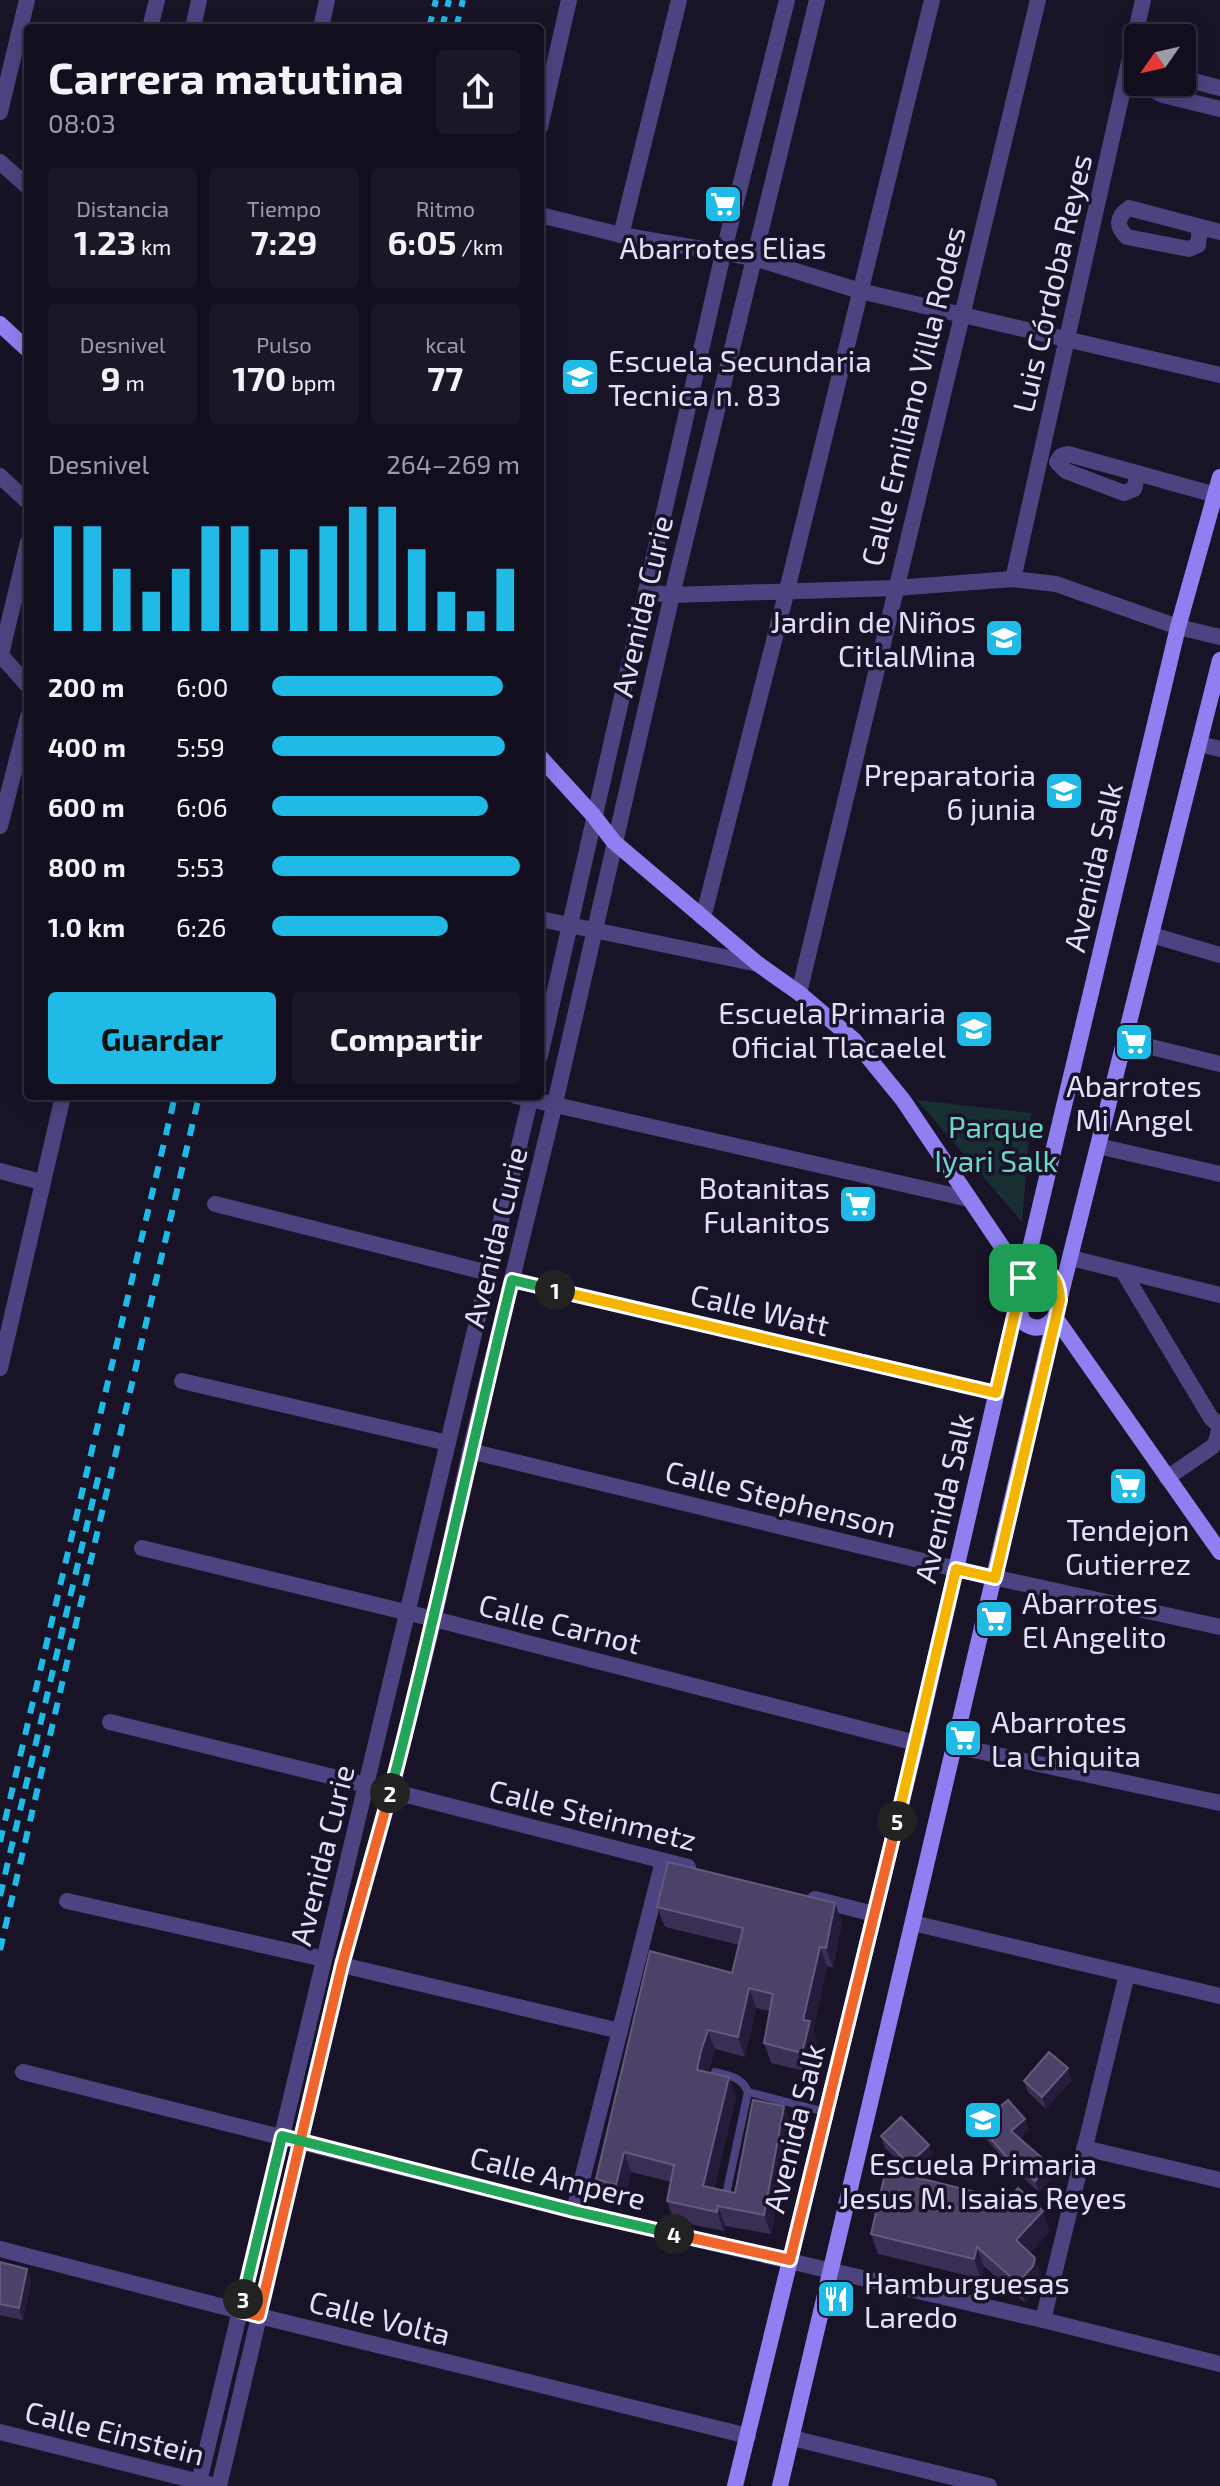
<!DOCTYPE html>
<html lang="es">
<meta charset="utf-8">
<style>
body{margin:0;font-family:"Exo 2",sans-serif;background:#1c1727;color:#f1f3f6;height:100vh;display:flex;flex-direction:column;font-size:30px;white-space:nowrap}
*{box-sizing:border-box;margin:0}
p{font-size:26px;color:#9d9ca4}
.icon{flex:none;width:44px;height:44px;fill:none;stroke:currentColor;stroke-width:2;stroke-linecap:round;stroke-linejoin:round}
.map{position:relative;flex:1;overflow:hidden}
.side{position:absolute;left:24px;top:24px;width:520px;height:1076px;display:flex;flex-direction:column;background:#130e1e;border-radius:8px;box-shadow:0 4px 20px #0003,0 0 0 2px #322e3c}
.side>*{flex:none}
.needle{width:52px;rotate:236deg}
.buttons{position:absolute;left:1124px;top:24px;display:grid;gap:16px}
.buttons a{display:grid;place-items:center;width:72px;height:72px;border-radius:8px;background:#130e1e;box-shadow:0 4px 20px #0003,0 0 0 2px #322e3c;font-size:40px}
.pin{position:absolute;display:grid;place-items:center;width:68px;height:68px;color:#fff;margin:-34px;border-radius:16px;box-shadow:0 4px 12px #0006}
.km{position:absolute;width:40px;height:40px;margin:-20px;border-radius:50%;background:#222;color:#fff;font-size:22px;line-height:40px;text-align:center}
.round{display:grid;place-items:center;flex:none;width:84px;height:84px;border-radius:8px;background:#1c1727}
.headline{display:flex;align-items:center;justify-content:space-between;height:136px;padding:0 24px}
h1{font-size:44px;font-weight:700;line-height:60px}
.stats{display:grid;grid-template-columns:repeat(3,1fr);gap:12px;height:136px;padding:8px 24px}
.stats div{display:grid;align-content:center;border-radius:8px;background:#1c1727;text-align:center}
.stats b{font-size:34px;font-weight:700}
.stats small{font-size:22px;font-weight:400}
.stats p{font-size:22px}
.chart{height:224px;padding:16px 24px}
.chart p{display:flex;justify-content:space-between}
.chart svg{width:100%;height:144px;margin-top:8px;stroke:#1fbae6;stroke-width:6}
.button{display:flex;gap:16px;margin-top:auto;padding:16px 24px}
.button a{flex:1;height:92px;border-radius:8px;background:#1fbae6;color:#111;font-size:32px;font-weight:700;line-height:92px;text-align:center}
.button a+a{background:#1c1727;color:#f1f3f6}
ul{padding:0 24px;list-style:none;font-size:26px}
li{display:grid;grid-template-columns:128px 96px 1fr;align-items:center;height:60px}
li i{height:20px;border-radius:10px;background:#1fbae6}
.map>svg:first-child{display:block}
.green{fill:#172f31}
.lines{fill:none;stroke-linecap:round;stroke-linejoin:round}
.service{stroke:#4d4381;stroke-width:8}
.minor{stroke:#4d4381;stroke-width:16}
.tertiary{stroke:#4d4381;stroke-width:16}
.secondary{stroke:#907ff1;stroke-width:16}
.rail{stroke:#1fbae6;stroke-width:6;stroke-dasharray:12 10;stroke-linecap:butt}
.wall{fill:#3a2e54}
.shaded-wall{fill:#251b3b}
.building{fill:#4c4166;stroke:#645a7d;stroke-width:2}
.split-1-casing{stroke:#fff;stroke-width:16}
.split-2-casing{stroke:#fff;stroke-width:16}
.split-3-casing{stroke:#fff;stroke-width:16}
.split-4-casing{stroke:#fff;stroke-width:16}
.split-5-casing{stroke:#fff;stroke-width:16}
.split-6-casing{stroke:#fff;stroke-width:16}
.split-1{stroke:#f5b400;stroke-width:10}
.split-2{stroke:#22a559;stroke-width:10}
.split-3{stroke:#f0652b;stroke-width:10}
.split-4{stroke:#22a559;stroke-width:10}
.split-5{stroke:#f0652b;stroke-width:10}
.split-6{stroke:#f5b400;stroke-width:10}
.labels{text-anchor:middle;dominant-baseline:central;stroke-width:7;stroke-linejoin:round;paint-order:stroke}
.poi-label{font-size:30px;fill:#e5defb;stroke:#191328}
.street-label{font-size:30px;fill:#e5defb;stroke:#191328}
.park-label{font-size:30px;fill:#70d5c8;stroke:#191328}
</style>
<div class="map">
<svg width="1220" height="2486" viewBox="0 0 1220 2486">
<rect width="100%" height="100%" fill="#191328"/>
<path class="green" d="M917,1100L1031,1113L1022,1222Z"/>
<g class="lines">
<g class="service">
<path d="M715,2072C730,2076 742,2077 748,2092L727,2190"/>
<path d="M748,2092L826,2112"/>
</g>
<g class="minor">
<path d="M321,28L327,0"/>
<path d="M1182,78L1220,88"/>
<path d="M1154,82L1155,91L1163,95L1220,109"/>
<path d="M0,112L27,0"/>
<path d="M540,127L569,0"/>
<path d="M0,162L28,187"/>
<path d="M540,215L621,235L754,258L860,291L1220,375"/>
<path d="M1200,227L1198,245L1189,249L1127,237C1116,227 1116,217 1129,208L1220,232"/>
<path d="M621,235L679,0"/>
<path d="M1138,473L1134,489L1124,493L1066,471L1057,462L1061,456L1068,454L1216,495"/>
<path d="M0,476L28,502"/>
<path d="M1013,579L1143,0"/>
<path d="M646,592L672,595L895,588L1013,579L1056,584L1178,627L1220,637"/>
<path d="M1199,744L1220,749"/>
<path d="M703,918L787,590L932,0"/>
<path d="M540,919L758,964"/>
<path d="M1152,935L1220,955"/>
<path d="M799,993L1038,0"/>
<path d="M1123,1040L1220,1064"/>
<path d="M540,1056L723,254L787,0"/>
<path d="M516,1096L969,1199"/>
<path d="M1098,1146L1220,1174"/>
<path d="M0,1171L41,1182"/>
<path d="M215,1204L489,1273"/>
<path d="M1071,1258L1220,1295"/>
<path d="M1124,1273L1211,1418L1220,1426"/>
<path d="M512,1280L996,1393"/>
<path d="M0,1368L63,1096"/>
<path d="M182,1381L448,1443"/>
<path d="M470,1451L956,1569L1220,1627"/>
<path d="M1167,1478L1212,1447L1216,1442L1220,1426"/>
<path d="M142,1548L434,1619L916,1743"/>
<path d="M110,1722L366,1785"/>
<path d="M955,1746L1220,1803"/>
<path d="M391,1791L688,1867"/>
<path d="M815,1899L874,1914"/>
<path d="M67,1901L324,1959"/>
<path d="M913,1923L1220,1996"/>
<path d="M342,1965L620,2031"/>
<path d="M23,2072L574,2211L1043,2320L1220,2364"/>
<path d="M1084,2148L1220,2180"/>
<path d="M574,2211L663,1861"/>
<path d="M0,2249L259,2316L748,2436"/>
<path d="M1043,2320L1127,1974"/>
<path d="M792,2438L989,2486"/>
<path d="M198,2486L531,1096"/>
<path d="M219,2486L342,1965L391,1791L434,1619L470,1451L555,1103L672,595L817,0"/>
</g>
<g class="tertiary">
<path d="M150,28L157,0"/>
<path d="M193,28L199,0"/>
<path d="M0,654L28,686"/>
<path d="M0,659L28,542"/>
<path d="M0,826L28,717"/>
<path d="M0,2432L216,2486"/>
</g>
<g class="secondary">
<path d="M0,324L28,350"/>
<path d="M540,757L593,815L614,842L758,964L799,993L854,1040L903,1100L1023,1278C1041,1267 1059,1271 1060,1295"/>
<path d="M1017,1305L1023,1322C1035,1331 1045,1329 1055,1317L1220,1552"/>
<path d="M735,2486L916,1743L1023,1278L1178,627L1220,477"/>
<path d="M780,2486L1055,1317L1220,660"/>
</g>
<g class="rail">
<path d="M429,28L436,0"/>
<path d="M442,28L449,0"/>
<path d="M456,28L463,0"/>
<path d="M0,1842L175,1096"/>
<path d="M0,1896L99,1474"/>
<path d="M0,1950L199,1096"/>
</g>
</g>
<g class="wall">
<path d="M835,1903L842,1922L833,1968L827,1966L813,2030L817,2041L809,2072L771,2063L764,2043L770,2011L756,2008L745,2057L715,2049L708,2072L729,2077L736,2097L714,2189L735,2193L784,2106L792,2126L771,2234L725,2226L724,2231L674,2221L667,2201L671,2182L631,2172L623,2204L603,2199L596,2179L732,1973L739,1945L665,1927L657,1907Z"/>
<path d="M1072,2080L1046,2109L1028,2092L1024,2081Z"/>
<path d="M979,2125L1029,2130L1020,2138L1053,2176L1039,2192L1010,2166L983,2136Z"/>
<path d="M881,2136L933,2157L913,2176L885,2148Z"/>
<path d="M1050,2231L1030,2253L1042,2277L1040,2286L1025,2303L984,2266L981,2279L878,2254L871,2234Z"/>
<path d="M0,2262L27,2269L31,2280L23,2320L0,2315Z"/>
</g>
<g class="shaded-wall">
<path d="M835,1903L842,1922L833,1968L826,1948Z"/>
<path d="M820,1947L827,1966L813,2030L817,2041L809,2072L802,2053L803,2020Z"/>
<path d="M749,1988L756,2008L745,2057L738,2037Z"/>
<path d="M708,2030L715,2049L708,2071L704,2090L697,2070L701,2051Z"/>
<path d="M1068,2068L1072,2080L1046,2109L1042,2097Z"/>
<path d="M729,2077L736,2097L710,2206L703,2186Z"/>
<path d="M784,2106L792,2126L771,2234L764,2215Z"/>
<path d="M1025,2119L1029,2130L1015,2142L1011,2131Z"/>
<path d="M929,2145L933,2157L913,2176L909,2164Z"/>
<path d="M624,2152L631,2172L623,2204L616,2185Z"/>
<path d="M1049,2164L1053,2176L1039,2192L1035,2181Z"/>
<path d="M718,2206L725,2226L724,2231L717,2212Z"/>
<path d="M1043,2211L1050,2231L1023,2260L1016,2240Z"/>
<path d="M977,2247L984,2266L981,2279L974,2259Z"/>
<path d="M1035,2258L1042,2277L1040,2286L1025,2303L1018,2283Z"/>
<path d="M27,2269L31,2280L23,2320L19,2308Z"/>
</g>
<g class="building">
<path d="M668,1862L835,1903L826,1948L820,1947L803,2020L810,2021L802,2053L764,2043L773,1994L749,1988L738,2037L708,2030L701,2051L697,2070L729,2077L703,2186L735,2193L753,2100L784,2106L764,2215L718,2206L717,2212L667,2201L674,2165L624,2152L616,2185L596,2179L650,1951L732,1973L743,1928L657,1907Z"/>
<path d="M1049,2052L1068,2068L1042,2097L1024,2081Z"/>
<path d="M1008,2100L1025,2119L1011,2131L1049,2164L1035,2181L1005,2155L979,2125Z"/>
<path d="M901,2117L929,2145L909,2164L881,2136Z"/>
<path d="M886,2170L1008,2200L1018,2188L1043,2211L1016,2240L1035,2258L1033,2266L1018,2283L977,2247L974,2259L871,2234Z"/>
<path d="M0,2262L27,2269L19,2308L0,2304Z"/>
</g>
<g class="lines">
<defs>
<path id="split-1" d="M555,1290L996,1393L1023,1278"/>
<path id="split-2" d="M390,1793C435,1623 470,1451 512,1280L555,1290"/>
<path id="split-3" d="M243,2299L240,2311L259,2316L342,1965L390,1793"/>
<path id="split-4" d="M243,2299L282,2136L574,2211L674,2234"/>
<path id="split-5" d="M674,2234L790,2260L897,1821"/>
<path id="split-6" d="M897,1821L956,1569L995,1578L1060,1300C1059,1275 1047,1263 1023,1278"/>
</defs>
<use href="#split-1" class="split-1-casing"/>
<use href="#split-2" class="split-2-casing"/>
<use href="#split-3" class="split-3-casing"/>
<use href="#split-4" class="split-4-casing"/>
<use href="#split-5" class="split-5-casing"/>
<use href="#split-6" class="split-6-casing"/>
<use href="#split-1" class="split-1"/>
<use href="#split-2" class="split-2"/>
<use href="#split-3" class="split-3"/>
<use href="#split-4" class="split-4"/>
<use href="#split-5" class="split-5"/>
<use href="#split-6" class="split-6"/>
</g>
<defs>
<symbol id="supermarket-square" viewBox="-11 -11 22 22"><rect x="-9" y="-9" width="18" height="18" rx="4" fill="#1fbae6" stroke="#191328"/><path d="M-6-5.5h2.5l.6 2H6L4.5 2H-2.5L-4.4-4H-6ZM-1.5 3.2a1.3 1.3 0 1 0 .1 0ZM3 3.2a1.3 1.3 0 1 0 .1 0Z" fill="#fff"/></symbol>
<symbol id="school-square" viewBox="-11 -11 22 22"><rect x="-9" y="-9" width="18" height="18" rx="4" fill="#1fbae6" stroke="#191328"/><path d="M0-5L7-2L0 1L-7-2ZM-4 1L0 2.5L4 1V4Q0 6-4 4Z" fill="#fff"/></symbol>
<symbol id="restaurant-square" viewBox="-11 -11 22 22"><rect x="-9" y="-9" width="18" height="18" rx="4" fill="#1fbae6" stroke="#191328"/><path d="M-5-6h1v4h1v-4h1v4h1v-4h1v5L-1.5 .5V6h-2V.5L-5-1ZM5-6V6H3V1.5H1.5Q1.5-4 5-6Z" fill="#fff"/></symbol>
</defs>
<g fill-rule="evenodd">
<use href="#supermarket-square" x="701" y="182" width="44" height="44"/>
<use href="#school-square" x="558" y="355" width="44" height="44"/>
<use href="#school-square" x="982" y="616" width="44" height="44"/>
<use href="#school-square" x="1042" y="769" width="44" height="44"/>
<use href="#school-square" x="952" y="1007" width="44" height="44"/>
<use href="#supermarket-square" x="1112" y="1020" width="44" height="44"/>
<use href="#supermarket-square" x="836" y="1182" width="44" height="44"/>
<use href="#supermarket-square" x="1106" y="1464" width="44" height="44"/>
<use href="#supermarket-square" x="972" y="1597" width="44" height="44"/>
<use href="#supermarket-square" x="941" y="1716" width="44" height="44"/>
<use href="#school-square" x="961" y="2098" width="44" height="44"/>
<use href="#restaurant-square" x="814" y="2277" width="44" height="44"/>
</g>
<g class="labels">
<g class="poi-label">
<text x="723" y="247">Abarrotes Elias</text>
<text x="608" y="360" text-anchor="start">Escuela Secundaria<tspan x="608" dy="34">Tecnica n. 83</tspan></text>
<text x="976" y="621" text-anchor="end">Jardin de Niños<tspan x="976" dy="34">CitlalMina</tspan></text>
<text x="1036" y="774" text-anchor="end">Preparatoria<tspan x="1036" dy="34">6 junia</tspan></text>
<text x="946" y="1012" text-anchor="end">Escuela Primaria<tspan x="946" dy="34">Oficial Tlacaelel</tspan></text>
<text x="1134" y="1085">Abarrotes<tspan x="1134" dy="34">Mi Angel</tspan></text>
<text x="830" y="1187" text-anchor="end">Botanitas<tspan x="830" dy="34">Fulanitos</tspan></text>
<text x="1128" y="1529">Tendejon<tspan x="1128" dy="34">Gutierrez</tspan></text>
<text x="1022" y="1602" text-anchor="start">Abarrotes<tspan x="1022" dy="34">El Angelito</tspan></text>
<text x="991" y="1721" text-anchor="start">Abarrotes<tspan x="991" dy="34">La Chiquita</tspan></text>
<text x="983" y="2163">Escuela Primaria<tspan x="983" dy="34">Jesus M. Isaias Reyes</tspan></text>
<text x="864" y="2282" text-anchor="start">Hamburguesas<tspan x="864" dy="34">Laredo</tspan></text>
</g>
<g class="street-label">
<text transform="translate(1051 283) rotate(-77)">Luis Córdoba Reyes</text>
<text transform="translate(912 396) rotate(-76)">Calle Emiliano Villa Rodes</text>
<text transform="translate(641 606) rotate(-77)">Avenida Curie</text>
<text transform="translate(1092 867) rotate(-77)">Avenida Salk</text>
<text transform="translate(494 1237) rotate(-76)">Avenida Curie</text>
<text transform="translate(760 1309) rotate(13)">Calle Watt</text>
<text transform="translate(781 1498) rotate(14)">Calle Stephenson</text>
<text transform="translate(943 1498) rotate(-77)">Avenida Salk</text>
<text transform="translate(560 1623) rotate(14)">Calle Carnot</text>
<text transform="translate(593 1814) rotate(14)">Calle Steinmetz</text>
<text transform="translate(321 1855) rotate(-76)">Avenida Curie</text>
<text transform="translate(793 2128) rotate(-76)">Avenida Salk</text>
<text transform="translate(558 2177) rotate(14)">Calle Ampere</text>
<text transform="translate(380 2317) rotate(14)">Calle Volta</text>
<text transform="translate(115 2432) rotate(14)">Calle Einstein</text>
</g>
<g class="park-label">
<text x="996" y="1126">Parque<tspan x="996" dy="34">Iyari Salk</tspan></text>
</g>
</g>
</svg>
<div class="buttons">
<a><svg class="needle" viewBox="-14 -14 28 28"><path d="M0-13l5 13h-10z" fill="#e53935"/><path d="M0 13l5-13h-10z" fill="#9d9ca4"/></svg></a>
</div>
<div class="pin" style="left:1023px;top:1278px;background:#1e9e55"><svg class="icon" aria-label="arrive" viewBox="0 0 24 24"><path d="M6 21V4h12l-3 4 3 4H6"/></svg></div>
<b class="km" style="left:555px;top:1290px">1</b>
<b class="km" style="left:390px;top:1793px">2</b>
<b class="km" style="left:243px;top:2299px">3</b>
<b class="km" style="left:674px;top:2234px">4</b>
<b class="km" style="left:897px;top:1821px">5</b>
<section class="side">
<div class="headline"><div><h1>Carrera matutina</h1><p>08:03</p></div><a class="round"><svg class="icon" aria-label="share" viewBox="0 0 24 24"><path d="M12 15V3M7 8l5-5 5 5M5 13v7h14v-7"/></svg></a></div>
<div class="stats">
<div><p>Distancia</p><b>1.23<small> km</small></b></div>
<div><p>Tiempo</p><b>7:29</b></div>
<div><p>Ritmo</p><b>6:05<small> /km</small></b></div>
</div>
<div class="stats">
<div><p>Desnivel</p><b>9<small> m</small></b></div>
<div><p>Pulso</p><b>170<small> bpm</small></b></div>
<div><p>kcal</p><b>77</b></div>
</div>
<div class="chart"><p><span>Desnivel</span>264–269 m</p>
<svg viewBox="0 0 160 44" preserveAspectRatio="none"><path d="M5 44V12M15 44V12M25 44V25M35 44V32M45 44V25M55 44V12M65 44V12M75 44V19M85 44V19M95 44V12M105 44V6M115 44V6M125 44V19M135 44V32M145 44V38M155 44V25"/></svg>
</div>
<ul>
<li><b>200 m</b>6:00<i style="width:93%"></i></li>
<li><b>400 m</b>5:59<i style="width:94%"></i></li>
<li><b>600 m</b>6:06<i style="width:87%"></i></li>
<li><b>800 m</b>5:53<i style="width:100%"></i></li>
<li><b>1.0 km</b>6:26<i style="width:71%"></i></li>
</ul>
<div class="button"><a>Guardar</a><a>Compartir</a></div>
</section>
</div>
